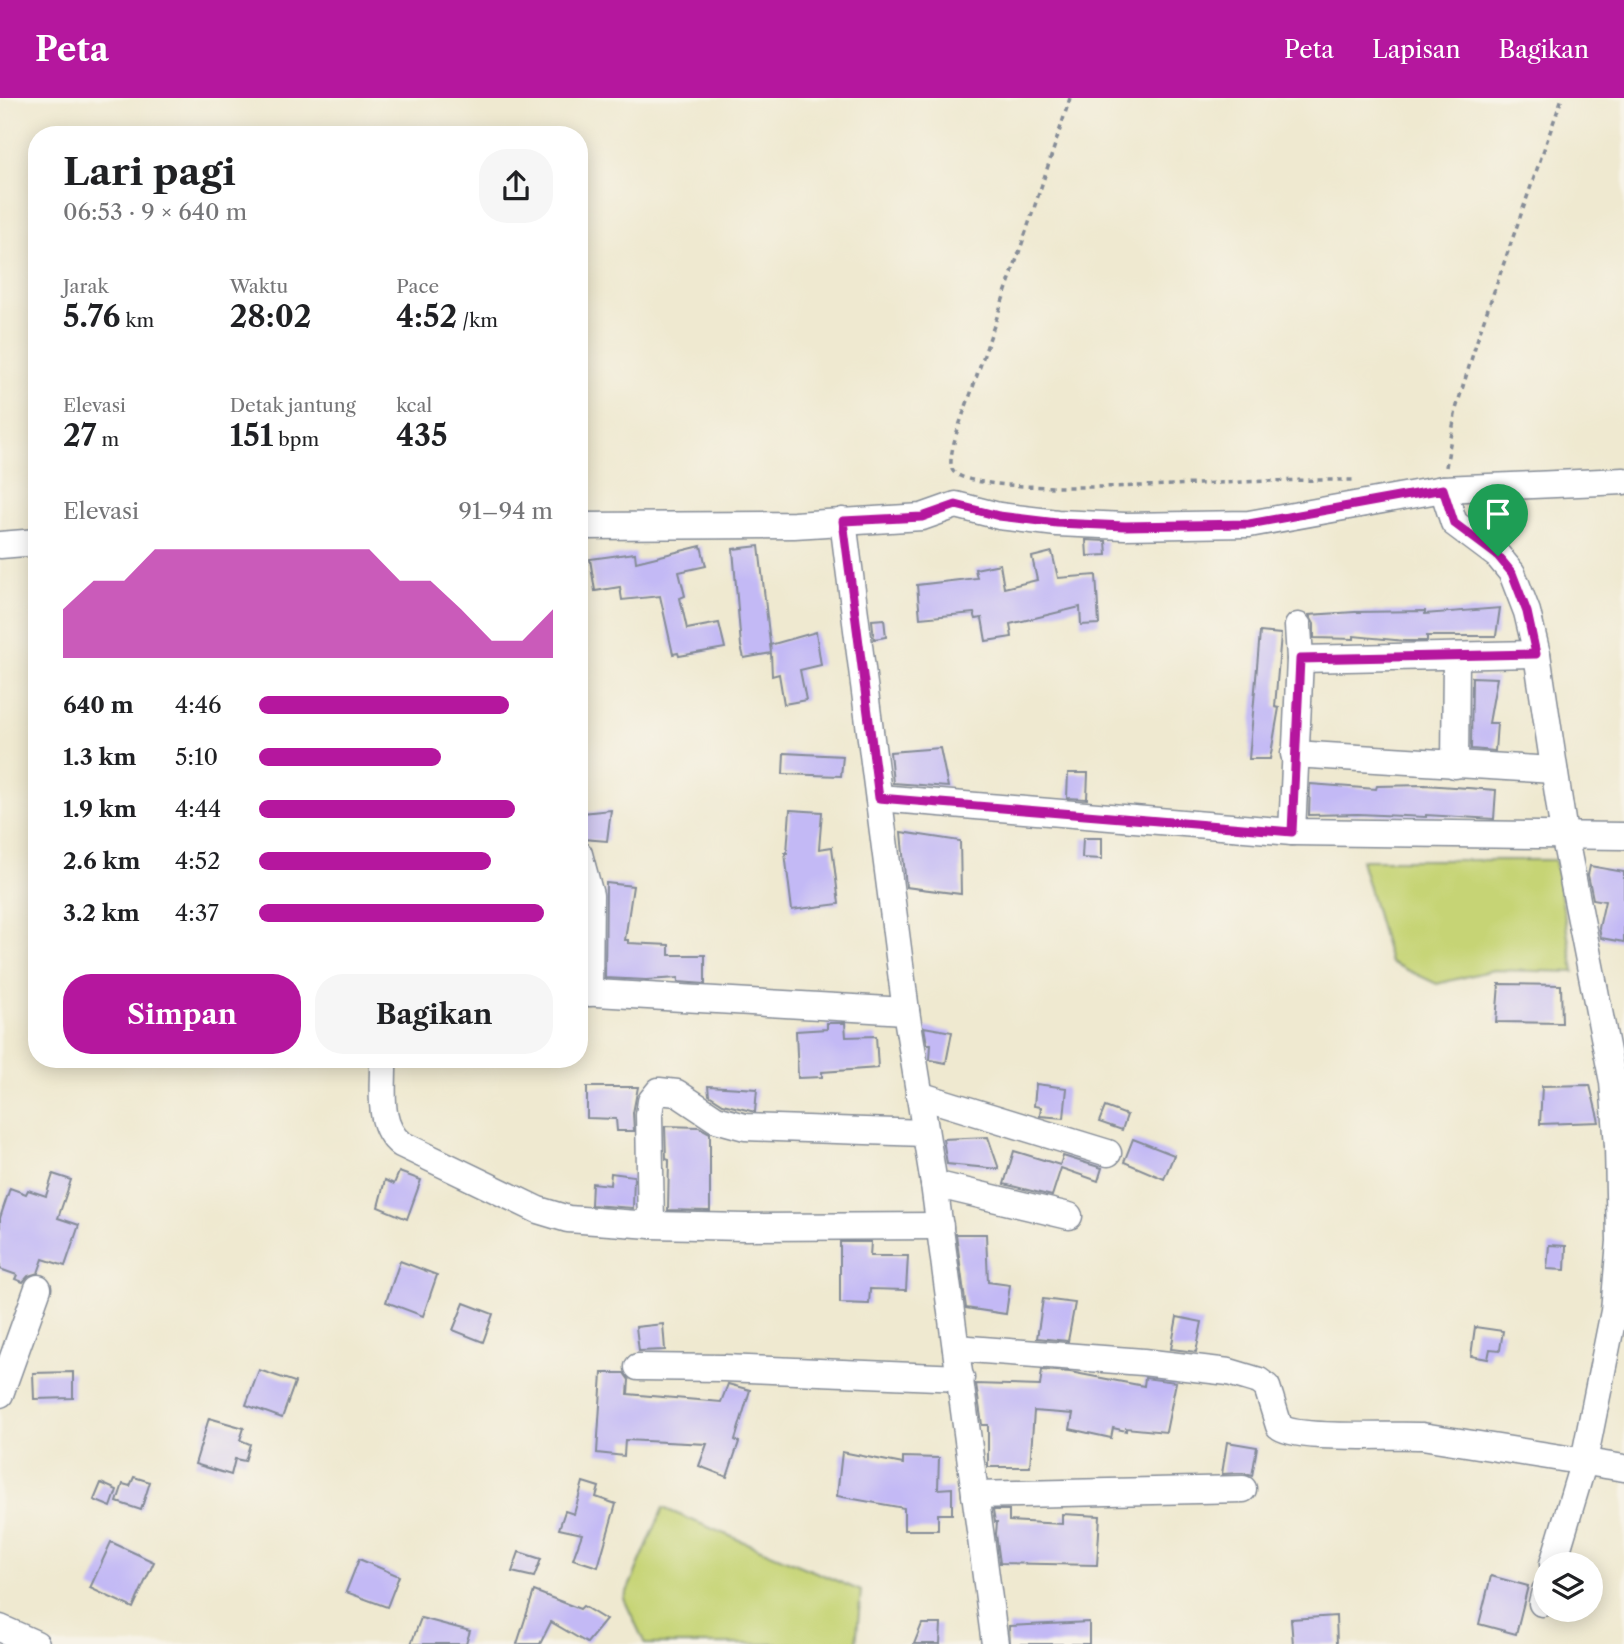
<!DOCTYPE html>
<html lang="id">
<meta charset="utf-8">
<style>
body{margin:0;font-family:"Libre Caslon Text",serif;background:#f6f6f6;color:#202124;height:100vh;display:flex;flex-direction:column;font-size:26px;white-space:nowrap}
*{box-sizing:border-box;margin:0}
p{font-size:23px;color:#757577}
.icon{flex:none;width:38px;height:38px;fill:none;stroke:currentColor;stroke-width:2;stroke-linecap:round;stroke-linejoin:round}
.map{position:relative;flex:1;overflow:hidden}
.panel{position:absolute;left:28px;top:28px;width:560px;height:942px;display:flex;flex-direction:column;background:#fff;border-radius:28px;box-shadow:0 4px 18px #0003}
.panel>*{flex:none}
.tools{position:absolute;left:1533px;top:1454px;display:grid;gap:14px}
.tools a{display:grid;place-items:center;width:70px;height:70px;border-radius:50%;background:#fff;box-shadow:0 4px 18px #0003;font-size:35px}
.pin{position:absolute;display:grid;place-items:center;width:60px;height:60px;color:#fff;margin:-72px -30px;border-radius:50% 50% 50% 0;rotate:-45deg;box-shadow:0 0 7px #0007}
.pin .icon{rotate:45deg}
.round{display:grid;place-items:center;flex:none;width:74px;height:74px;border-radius:28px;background:#f6f6f6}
.head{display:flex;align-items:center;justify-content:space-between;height:119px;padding:0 35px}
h1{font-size:38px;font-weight:700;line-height:52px}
.metrics{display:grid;grid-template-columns:repeat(3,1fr);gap:10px;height:119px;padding:7px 35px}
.metrics div{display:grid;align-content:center}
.metrics b{font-size:30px;font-weight:700}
.metrics small{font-size:19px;font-weight:400}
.metrics p{font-size:19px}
.chart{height:196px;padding:14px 35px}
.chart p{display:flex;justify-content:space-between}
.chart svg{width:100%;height:126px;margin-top:7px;fill:#b5179e;opacity:.7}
.primary-button{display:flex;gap:14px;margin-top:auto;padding:14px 35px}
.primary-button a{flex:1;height:80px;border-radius:28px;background:#b5179e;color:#fff;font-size:28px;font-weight:700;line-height:80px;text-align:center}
.primary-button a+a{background:#f6f6f6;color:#202124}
ul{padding:0 35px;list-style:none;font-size:23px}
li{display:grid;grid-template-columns:112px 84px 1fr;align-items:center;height:52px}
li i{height:18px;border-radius:9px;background:#b5179e}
header{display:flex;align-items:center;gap:42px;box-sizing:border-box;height:98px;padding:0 35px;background:#b5179e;color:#fff}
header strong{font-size:33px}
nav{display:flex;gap:38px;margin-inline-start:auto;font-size:24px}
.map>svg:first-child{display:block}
.green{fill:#c6d475;stroke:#70826a;stroke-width:2}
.building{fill:#c3b9f5}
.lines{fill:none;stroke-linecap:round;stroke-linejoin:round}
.minor-casing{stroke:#858c97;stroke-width:29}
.path{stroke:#858c97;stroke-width:3.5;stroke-dasharray:5 5;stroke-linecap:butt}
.minor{stroke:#fff;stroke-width:26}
.route-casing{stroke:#fff;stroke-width:14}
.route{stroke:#b5179e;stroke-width:9}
</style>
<header>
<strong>Peta</strong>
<nav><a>Peta</a><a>Lapisan</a><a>Bagikan</a></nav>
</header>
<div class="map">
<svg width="1624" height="1546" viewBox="0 0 1624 1546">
<rect width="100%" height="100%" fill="#f7f3e8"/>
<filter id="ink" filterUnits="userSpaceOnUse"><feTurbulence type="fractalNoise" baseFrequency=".0143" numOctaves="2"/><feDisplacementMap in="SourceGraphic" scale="14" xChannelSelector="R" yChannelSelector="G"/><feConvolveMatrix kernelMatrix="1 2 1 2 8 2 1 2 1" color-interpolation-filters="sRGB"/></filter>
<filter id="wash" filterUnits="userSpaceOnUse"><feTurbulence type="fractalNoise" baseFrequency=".00686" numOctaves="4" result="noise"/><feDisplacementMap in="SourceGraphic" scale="28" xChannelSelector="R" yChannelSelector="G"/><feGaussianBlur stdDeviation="1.57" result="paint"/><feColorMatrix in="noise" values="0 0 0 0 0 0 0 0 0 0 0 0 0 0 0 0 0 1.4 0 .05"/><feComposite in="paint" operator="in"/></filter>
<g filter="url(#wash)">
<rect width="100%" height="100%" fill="#efe9d0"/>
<g class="green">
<path d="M1361,762H1555L1574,874L1493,872L1437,886L1390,864Z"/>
<path d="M663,1410L861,1493L856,1546H645L624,1501Z"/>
</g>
<g id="blocks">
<g class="building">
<path d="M1086,442L1106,443L1107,457L1087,458Z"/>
<path d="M701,448L706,468L679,474L685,498L680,500L687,531L719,525L725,550L679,558L678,555L673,556L660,498L622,502L620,489L595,493L590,461L635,455L636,464Z"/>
<path d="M759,448L771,554L770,547L816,534L821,567L800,572L806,602L784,606L779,576L772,578L771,555L744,560L741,548L733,451Z"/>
<path d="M1052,454L1058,480L1096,477L1099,526L1081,527L1080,509L1010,526L1012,539L986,543L982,520L976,521L974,515L920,520L917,487L977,480L975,471L1000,466L1004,490L1037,482L1032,459Z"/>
<path d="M1500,510L1496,538H1427V543H1405L1354,538V541L1314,540V526L1309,517L1355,514L1425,513V516Z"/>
<path d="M884,521L886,539L874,541L872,522Z"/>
<path d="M1260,534L1281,536L1275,609L1279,610L1270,661H1249Z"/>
<path d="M1472,579L1497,580L1489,625H1497L1495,653L1471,651Z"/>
<path d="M940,650L948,689L893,685L890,654Z"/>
<path d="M784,655L843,658L841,678L783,676Z"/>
<path d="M1068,675H1088L1087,701L1067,700Z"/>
<path d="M1310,686L1376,691L1377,688L1425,687L1496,692L1494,721L1426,717V719L1358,716L1309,717Z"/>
<path d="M611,712L607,743L583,741L582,715Z"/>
<path d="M790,712L822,714L819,751L832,749L839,806L792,812L785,755H787Z"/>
<path d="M901,734L960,743L961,796L906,789Z"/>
<path d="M1083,740H1102V761L1082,760Z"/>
<path d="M1590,768L1624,774V844L1601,840L1599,830L1605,803L1593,801L1588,777Z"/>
<path d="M606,785L633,788L625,842H628V845L669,847V857H705V886L678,884V880L646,882L605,880Z"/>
<path d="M1499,886L1561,887L1562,925L1496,924Z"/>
<path d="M827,925H845L846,939L876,938L878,970L822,974V979L798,980L796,933L827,931Z"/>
<path d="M924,929L952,934L946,965L930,962L931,946H927Z"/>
<path d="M1036,986L1067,990L1064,1020L1040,1018L1041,1009L1034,1008Z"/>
<path d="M1590,987L1599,1024L1540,1026L1542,988Z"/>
<path d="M708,988L757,991L755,1014L723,1006L709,997Z"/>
<path d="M587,989H638L633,1015L634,1033H617L616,1021L587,1020Z"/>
<path d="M1105,1009L1127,1017L1122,1032L1099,1024Z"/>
<path d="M665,1028L699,1029L710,1035V1113L668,1112L669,1062L666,1061Z"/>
<path d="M988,1039L999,1071L947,1066L943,1041Z"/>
<path d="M1133,1041L1174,1057L1164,1081L1124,1064Z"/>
<path d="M1014,1053L1060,1067L1063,1058L1102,1070L1098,1083L1061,1070L1052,1098L1004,1086Z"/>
<path d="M399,1074L421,1082L407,1121L378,1109L385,1082L394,1086Z"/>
<path d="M611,1075L634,1078L633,1110L591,1107L592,1085L610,1087Z"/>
<path d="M53,1076L71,1082L58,1120L79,1127L65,1168L43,1161L38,1175L28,1178L23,1184L15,1181L17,1177L0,1171V1120L10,1090L26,1096L28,1092L46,1098Z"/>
<path d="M956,1136H986L988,1184L1010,1187L1006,1216L966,1210Z"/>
<path d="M840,1144H871L870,1158H908L906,1192L870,1191L869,1206L840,1205Z"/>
<path d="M1549,1147L1566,1148L1565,1172L1547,1171Z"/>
<path d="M400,1163L437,1177L423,1218L386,1204Z"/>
<path d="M1043,1201L1075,1205L1068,1243L1037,1240Z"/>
<path d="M464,1205L493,1216L483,1244L453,1232Z"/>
<path d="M1177,1219L1202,1224L1196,1254L1171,1251Z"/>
<path d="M663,1226L665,1252L639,1253L636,1229Z"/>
<path d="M1475,1229L1503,1233L1500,1252L1490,1251L1488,1261L1471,1258Z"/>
<path d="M259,1272L295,1284L282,1320L246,1307Z"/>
<path d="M1042,1272L1070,1274L1144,1288L1145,1280L1176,1284L1166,1334L1126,1330V1333L1113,1330L1111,1340L1070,1331L1073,1316L1034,1313L1030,1369H988V1327H982L976,1286L1040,1288Z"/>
<path d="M73,1274V1300L34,1301L33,1275Z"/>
<path d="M602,1275H624L629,1282L628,1296L721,1304L728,1286L750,1292L735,1342L739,1344L727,1379L699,1368L707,1346L625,1342L624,1358L597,1355Z"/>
<path d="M209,1320L244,1330L240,1342L250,1346L245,1363L235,1361L231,1377L195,1366Z"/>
<path d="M1227,1344L1257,1349L1252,1378L1243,1375L1222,1376Z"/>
<path d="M842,1354L903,1366V1359L939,1360L938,1391L952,1390V1416H938V1432H904V1410L837,1398Z"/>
<path d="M134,1379L150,1384L141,1412L117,1404L123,1386L130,1388Z"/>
<path d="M583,1384L599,1389L596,1399L616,1406L598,1469L573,1461L582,1436L559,1431L565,1413L574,1416Z"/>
<path d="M101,1385L117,1392L111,1409L94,1402Z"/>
<path d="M993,1412H1009V1423L1062,1426V1416L1100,1418L1097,1467L1000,1465L996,1436L997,1424H995Z"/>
<path d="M111,1444L154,1464L133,1510L90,1490Z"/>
<path d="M519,1454L541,1461L534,1479L512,1474Z"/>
<path d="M359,1461L399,1478L387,1509L346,1494Z"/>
<path d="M1491,1478L1528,1488L1516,1536L1479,1526Z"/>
<path d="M534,1493L580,1511L583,1508L606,1522L587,1545L551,1524L540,1546H517Z"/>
<path d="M1336,1518L1337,1546H1293L1291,1521Z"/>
<path d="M421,1520L470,1533L466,1546H411Z"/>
<path d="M1089,1524V1546H1010L1009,1528Z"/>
<path d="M922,1526H941L940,1546H914Z"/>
</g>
</g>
</g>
<g filter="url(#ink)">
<use href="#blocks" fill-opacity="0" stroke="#858c97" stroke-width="2"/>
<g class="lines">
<defs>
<g id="minor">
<path d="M1443,391L1454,425L1498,458L1512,475L1527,514L1537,556L1564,736L1613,984L1618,1048L1620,1143L1614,1213L1584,1363L1553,1466"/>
<path d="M843,423L906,913L934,1086L995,1546"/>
<path d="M579,428L794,427L922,419L956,407L999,418L1057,425L1125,428L1249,426L1443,391L1624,383"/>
<path d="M0,447L37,444"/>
<path d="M1300,561L1537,556"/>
<path d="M1294,656L1554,672"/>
<path d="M1455,667L1456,558"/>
<path d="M879,700L1292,734L1624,738"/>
<path d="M1292,734L1300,561L1298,528"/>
<path d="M579,756L590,797L589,895"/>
<path d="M579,894L906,913"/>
<path d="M383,961C384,989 376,1027 401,1046L538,1112L568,1121L651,1127L745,1129L940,1128"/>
<path d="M919,997L1108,1055"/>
<path d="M934,1086L1069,1118"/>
<path d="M651,1127L649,1017L651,1003L659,993L677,995L716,1021L745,1029L925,1035"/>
<path d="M956,1250L1143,1264L1229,1274L1259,1283L1267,1289L1279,1328C1295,1343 1394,1336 1422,1338L1624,1370"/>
<path d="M638,1269L724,1270L961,1280"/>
<path d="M0,1296L38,1190"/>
<path d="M975,1397L1243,1391"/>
<path d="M1542,1505L1545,1493"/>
<path d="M0,1530L36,1546"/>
</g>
</defs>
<use href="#minor" class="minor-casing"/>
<g class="path">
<path d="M1070,0C1039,98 1005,195 972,292C967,307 944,360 953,373C975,402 1228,383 1274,383C1300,382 1327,382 1353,382"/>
<path d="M1446,369L1456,311L1480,233L1562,0"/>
</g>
<use href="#minor" class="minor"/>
</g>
</g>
<g class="lines" filter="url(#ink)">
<defs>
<path id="route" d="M1443,391L1454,425L1498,458L1512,475L1527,514L1536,556L1300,561L1292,734L879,700L843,423L922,419L956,407L999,418L1057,425L1125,428L1249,426Z"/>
</defs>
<use href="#route" class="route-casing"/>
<use href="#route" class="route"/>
</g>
</svg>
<div class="tools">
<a><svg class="icon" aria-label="layers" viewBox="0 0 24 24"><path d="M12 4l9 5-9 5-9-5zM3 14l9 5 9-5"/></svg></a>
</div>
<div class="pin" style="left:1498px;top:458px;background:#1e9e55"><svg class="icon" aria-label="arrive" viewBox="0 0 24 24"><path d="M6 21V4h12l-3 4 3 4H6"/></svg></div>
<section class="panel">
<div class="head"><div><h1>Lari pagi</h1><p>06:53 · 9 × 640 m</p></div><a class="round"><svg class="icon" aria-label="share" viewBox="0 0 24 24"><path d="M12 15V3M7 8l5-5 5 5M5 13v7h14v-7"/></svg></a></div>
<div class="metrics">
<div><p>Jarak</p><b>5.76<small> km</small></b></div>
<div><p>Waktu</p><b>28:02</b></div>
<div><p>Pace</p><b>4:52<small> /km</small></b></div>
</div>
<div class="metrics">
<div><p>Elevasi</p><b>27<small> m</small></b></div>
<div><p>Detak jantung</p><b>151<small> bpm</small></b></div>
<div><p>kcal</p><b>435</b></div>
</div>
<div class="chart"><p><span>Elevasi</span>91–94 m</p>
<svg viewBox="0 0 160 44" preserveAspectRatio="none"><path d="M0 44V27L10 17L20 17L30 6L40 6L50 6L60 6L70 6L80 6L90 6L100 6L110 17L120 17L130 27L140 38L150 38L160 27V44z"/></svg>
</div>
<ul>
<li><b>640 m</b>4:46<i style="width:85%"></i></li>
<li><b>1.3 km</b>5:10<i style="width:62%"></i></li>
<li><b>1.9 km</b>4:44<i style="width:87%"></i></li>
<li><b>2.6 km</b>4:52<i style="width:79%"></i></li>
<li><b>3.2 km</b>4:37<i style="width:97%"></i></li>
</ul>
<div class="primary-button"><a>Simpan</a><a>Bagikan</a></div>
</section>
</div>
